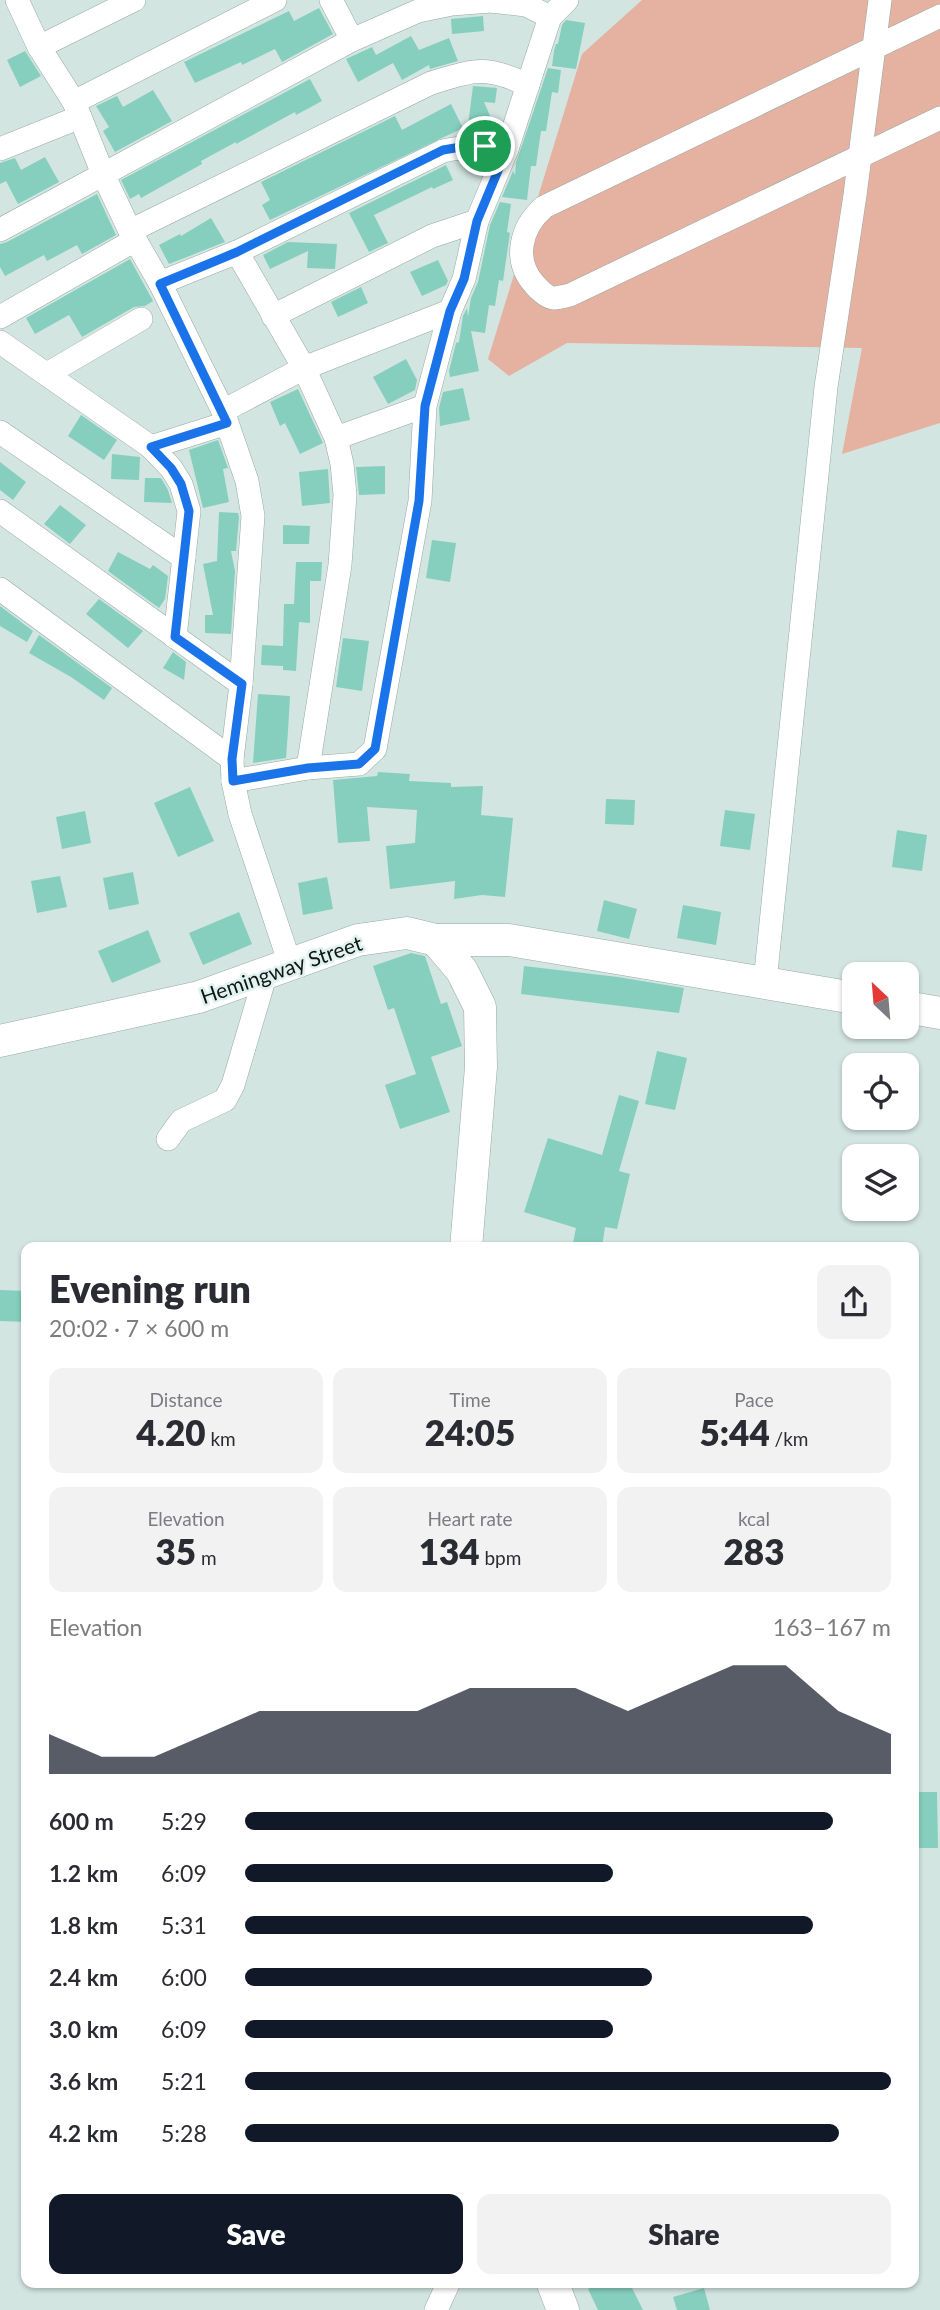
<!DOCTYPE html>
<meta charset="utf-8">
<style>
body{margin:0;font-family:Lato,sans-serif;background:#f2f2f3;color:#2b2b33;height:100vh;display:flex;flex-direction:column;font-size:26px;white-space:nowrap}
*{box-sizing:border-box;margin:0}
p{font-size:23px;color:#7c7c81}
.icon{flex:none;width:38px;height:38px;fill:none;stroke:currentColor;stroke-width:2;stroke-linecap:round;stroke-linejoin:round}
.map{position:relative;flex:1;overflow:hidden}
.side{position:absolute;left:21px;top:1242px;width:898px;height:1046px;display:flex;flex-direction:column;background:#fff;border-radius:14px;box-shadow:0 2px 5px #0004}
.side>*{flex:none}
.needle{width:46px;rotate:334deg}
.buttons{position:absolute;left:842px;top:962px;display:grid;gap:14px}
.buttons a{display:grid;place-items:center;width:77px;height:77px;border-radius:14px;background:#fff;box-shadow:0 2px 5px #0004;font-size:35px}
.pin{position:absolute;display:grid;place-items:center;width:60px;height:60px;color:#fff;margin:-30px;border:4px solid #fff;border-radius:50%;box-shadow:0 2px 7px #0007}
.round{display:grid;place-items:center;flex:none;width:74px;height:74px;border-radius:14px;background:#f2f2f3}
.summary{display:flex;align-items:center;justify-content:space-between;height:119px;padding:0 28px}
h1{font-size:38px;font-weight:800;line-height:52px}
.metrics{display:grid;grid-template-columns:repeat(3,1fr);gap:10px;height:119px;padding:7px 28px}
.metrics div{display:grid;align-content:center;border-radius:14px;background:#f2f2f3;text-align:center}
.metrics b{font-size:35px;font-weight:800}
.metrics small{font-size:19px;font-weight:400}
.metrics p{font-size:19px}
.chart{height:196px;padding:14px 28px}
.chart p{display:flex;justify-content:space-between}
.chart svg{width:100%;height:126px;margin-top:7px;fill:#111827;opacity:.7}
.cta{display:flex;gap:14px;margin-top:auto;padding:14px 28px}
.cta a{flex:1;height:80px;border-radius:14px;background:#111827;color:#fff;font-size:28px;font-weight:800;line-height:80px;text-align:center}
.cta a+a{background:#f2f2f3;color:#2b2b33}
ul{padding:0 28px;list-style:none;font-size:23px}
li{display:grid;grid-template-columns:112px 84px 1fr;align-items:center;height:52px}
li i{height:18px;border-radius:9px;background:#111827}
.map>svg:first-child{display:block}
.green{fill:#e5b1a1}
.building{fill:#86cfbe}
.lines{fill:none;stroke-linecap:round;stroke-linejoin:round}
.street-casing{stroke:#97a9a4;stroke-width:24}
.secondary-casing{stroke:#97a9a4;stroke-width:33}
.street{stroke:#fff;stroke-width:23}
.secondary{stroke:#fff;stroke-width:32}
.route-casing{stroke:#fff;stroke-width:14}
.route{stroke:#1a73e8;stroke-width:9}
.labels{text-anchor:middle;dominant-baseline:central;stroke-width:5;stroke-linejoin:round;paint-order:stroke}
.street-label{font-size:21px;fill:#101615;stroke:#e0f2ed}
</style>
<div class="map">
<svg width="940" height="2310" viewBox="0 0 940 2310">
<rect width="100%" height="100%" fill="#d3e5e0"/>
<path class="green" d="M642,0H940V423L842,454L862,348L567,343L509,376L488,359L582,54Z"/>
<g class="building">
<path d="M319,8L333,34L282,62L275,49L242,65L241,62L195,83L184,62L289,11L294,21Z"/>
<path d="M483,16L484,31L452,34L451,19Z"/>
<path d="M566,20L585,23L576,69L552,66L554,51L556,44H558L562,25Z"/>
<path d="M411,36L419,50L449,38L458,61L430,69L429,65L402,80L393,63L358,82L346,59L372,47L376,55Z"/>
<path d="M25,51L41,76L20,87L7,60Z"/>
<path d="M548,68L561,70L558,93L552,92L546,131H541L536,166H531L527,200L502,197L513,171L515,175L516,163Z"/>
<path d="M310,79L322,101L296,115L295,112L236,144V142L201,161L202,164L141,198L139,194L130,199L121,180Z"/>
<path d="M473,86L497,88L495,103L484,102L497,132L467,133Z"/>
<path d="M153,90L172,121L115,152L103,131L109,127L96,106L117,96L123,107Z"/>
<path d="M451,104L463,128L270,220L262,205L270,200L261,182L395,116L402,130Z"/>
<path d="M45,157L59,182L18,204L6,181L0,184V163L15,158L21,170Z"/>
<path d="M446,165L453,180L433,189L432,187L374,215L388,243L369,252L349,213Z"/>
<path d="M97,194L116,235L82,254L77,245L47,261L44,255L5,276L0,267V244L7,242Z"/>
<path d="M500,202L511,204L507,232L510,233L503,281L499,280L495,306L489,305L485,333L471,331L479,371L450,377L449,371L456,343L459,342L463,316L467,308L468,317L471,298L478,282L490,225Z"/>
<path d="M211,218L225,242L169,264L159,245L180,234L181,236Z"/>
<path d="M288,242L337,244L335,269L307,268L308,251L270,269L263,255Z"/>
<path d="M130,259L153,301L145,306L134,307L82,337L69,315L35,334L26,318Z"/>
<path d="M438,260L448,281L446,285L422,296L410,272Z"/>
<path d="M361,287L368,303L338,317L331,302Z"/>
<path d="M406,359L417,380L415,390L388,404L373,377Z"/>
<path d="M463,388L470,420L440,426L439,408L443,392Z"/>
<path d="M298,389L323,443L300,454L285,423L280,426L270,402Z"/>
<path d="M81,415L117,440L104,460L68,436Z"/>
<path d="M218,440L228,468L223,469L229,502L203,508L189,450Z"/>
<path d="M112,454L140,457L139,480L111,479Z"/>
<path d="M0,462L26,482L13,500L0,490Z"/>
<path d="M385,466V494L359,495L356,467Z"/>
<path d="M328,469L330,503L302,506L299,472Z"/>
<path d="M145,478H161L168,490L172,503L144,502Z"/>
<path d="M60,505L86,525L70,544L44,524Z"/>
<path d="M219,512L238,513L239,517L236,551H231L235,571L231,634L205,633V615H213L203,564L217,561Z"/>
<path d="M283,525L310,526L309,544H283Z"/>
<path d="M432,540L456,543L450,582L426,578Z"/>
<path d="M118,552L150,569L153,565L168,576L165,599L159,608L108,571Z"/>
<path d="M296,562H322L321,581H310V623L299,622L296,671L283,670V666L261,665L262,645L283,646L284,604H294Z"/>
<path d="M99,599L143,631L128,648L86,614Z"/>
<path d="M0,606L33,631L27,642L0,626Z"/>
<path d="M39,635L112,688L104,700L71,677L29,653Z"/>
<path d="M343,638L369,641L362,691L336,687Z"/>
<path d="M173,652L186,662L184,680L163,668Z"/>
<path d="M258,694L290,696L288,731L286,758L253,763Z"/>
<path d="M378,772L410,774L409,781L451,783V787L483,786L481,815L513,818L505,897L482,895L454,899L455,881L390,889L386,846L415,843L417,810L367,807L370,841L338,843L333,780L377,776Z"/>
<path d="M190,787L214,841L178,857L154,803Z"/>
<path d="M606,799L635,800L634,825L605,824Z"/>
<path d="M725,810L755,814L750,850L720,846Z"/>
<path d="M85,811L91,843L62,849L56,817Z"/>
<path d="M897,830L927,835L922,871L892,867Z"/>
<path d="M133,872L139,904L109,910L103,878Z"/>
<path d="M60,876L67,907L37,913L31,881Z"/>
<path d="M327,877L333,909L303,915L298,883Z"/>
<path d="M604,900L637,909L629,939L597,931Z"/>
<path d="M683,905L721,912L716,945L677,938Z"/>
<path d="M239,912L252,944L203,965L189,933Z"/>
<path d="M148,930L161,962L112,983L98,951Z"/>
<path d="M411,953L425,956L441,1004L447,1002L462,1046L431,1057L450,1112L400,1129L385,1085L416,1074L394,1008L388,1010L373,966Z"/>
<path d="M524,966L618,977L684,988L679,1013L521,994Z"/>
<path d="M657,1051L687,1058L675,1110L645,1104Z"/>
<path d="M619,1095L639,1101L619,1171L630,1174L617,1229L605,1227L602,1248H572L576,1228L524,1212L548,1138L602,1155Z"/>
<path d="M0,1290L26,1291V1322L0,1321Z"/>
<path d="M914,1792H937L938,1848H914Z"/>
<path d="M599,2284H630L643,2310H598L588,2289Z"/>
<path d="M704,2288L710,2310H677L673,2297Z"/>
</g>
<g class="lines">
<defs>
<g id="street">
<path d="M17,0L39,47L74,102L103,174L130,231L160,283L223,411L247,481L253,516L241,684L232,759L233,781L240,814L290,964"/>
<path d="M331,0L352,40"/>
<path d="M940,16L544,207C521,227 512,260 535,285C539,290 547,297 553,298C558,298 565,296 570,295L940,118"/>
<path d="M39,47L134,0"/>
<path d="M74,102L275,0"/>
<path d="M0,149L80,117"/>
<path d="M0,230L352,40L418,11L452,4L491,1L526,5L550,17"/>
<path d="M130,231L431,83C474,70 486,65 528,85"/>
<path d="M237,252L304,368L336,438L342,464L345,495L340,565L308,768"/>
<path d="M160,283L237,252L443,151C465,146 485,146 507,149"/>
<path d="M273,316L432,236L477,221"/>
<path d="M0,317L135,240"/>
<path d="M0,342L151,447L171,468L181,484L189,511L175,637"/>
<path d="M47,374L141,319"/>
<path d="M223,411L304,368L450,311L464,279L477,221L507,149L550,17L567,0"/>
<path d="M0,432L184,558"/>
<path d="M336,438L425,406"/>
<path d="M151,447L227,423"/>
<path d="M0,511L241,684"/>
<path d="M0,589L232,759"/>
<path d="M233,781L308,768L359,764L375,749L420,501L425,406L450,311"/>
<path d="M765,982L826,387L855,195L880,0"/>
<path d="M168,1139L181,1121L225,1100L233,1085L266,973"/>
<path d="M436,2310L448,2284"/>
</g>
<g id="secondary">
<path d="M436,940L462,971L480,1007L481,1067L466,1248"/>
<path d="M906,1007L940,1013"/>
<path d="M0,1041L199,997L358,940L407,933L436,940H509L854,998"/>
<path d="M553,2284L563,2310"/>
</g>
</defs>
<use href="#street" class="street-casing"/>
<use href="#secondary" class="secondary-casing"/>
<use href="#street" class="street"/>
<use href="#secondary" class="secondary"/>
</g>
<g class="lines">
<defs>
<path id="route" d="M485,146L507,149L477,221L464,279L450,311L425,406L419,501L375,749L359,764L308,768L233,781L232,759L242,684L175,637L189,511L181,484L171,468L151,447L227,423L160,284L237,252L443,150L461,147Z"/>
</defs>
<use href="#route" class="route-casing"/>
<use href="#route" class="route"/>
</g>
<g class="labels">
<g class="street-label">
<text transform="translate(281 969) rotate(-19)">Hemingway Street</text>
</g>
</g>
</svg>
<div class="buttons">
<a><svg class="needle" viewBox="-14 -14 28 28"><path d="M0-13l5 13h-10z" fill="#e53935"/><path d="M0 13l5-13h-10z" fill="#7c7c81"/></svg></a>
<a><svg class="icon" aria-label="locate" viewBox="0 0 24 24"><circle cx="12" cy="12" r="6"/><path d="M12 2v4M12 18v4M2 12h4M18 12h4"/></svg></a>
<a><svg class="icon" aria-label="layers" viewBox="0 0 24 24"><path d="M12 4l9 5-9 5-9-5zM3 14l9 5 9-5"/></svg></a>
</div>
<div class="pin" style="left:485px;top:146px;background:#1e9e55"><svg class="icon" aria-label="arrive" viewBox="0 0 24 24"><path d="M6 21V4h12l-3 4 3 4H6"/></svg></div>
<section class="side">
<div class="summary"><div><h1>Evening run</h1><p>20:02 · 7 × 600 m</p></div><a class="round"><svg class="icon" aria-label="share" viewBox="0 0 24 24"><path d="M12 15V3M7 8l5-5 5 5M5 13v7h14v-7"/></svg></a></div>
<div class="metrics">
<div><p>Distance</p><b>4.20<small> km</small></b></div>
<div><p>Time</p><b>24:05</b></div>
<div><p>Pace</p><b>5:44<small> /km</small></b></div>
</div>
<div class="metrics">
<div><p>Elevation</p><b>35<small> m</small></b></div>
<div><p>Heart rate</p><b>134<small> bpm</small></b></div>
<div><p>kcal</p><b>283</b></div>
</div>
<div class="chart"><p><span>Elevation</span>163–167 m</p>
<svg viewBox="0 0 160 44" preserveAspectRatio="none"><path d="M0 44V30L10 38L20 38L30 30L40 22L50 22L60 22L70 22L80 14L90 14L100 14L110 22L120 14L130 6L140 6L150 22L160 30V44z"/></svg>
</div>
<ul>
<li><b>600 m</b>5:29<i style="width:91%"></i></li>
<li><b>1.2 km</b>6:09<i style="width:57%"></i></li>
<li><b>1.8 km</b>5:31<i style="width:88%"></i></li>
<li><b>2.4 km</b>6:00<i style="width:63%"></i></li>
<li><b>3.0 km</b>6:09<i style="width:57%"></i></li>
<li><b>3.6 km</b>5:21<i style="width:100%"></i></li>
<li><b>4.2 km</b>5:28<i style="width:92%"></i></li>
</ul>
<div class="cta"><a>Save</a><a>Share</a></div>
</section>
</div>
